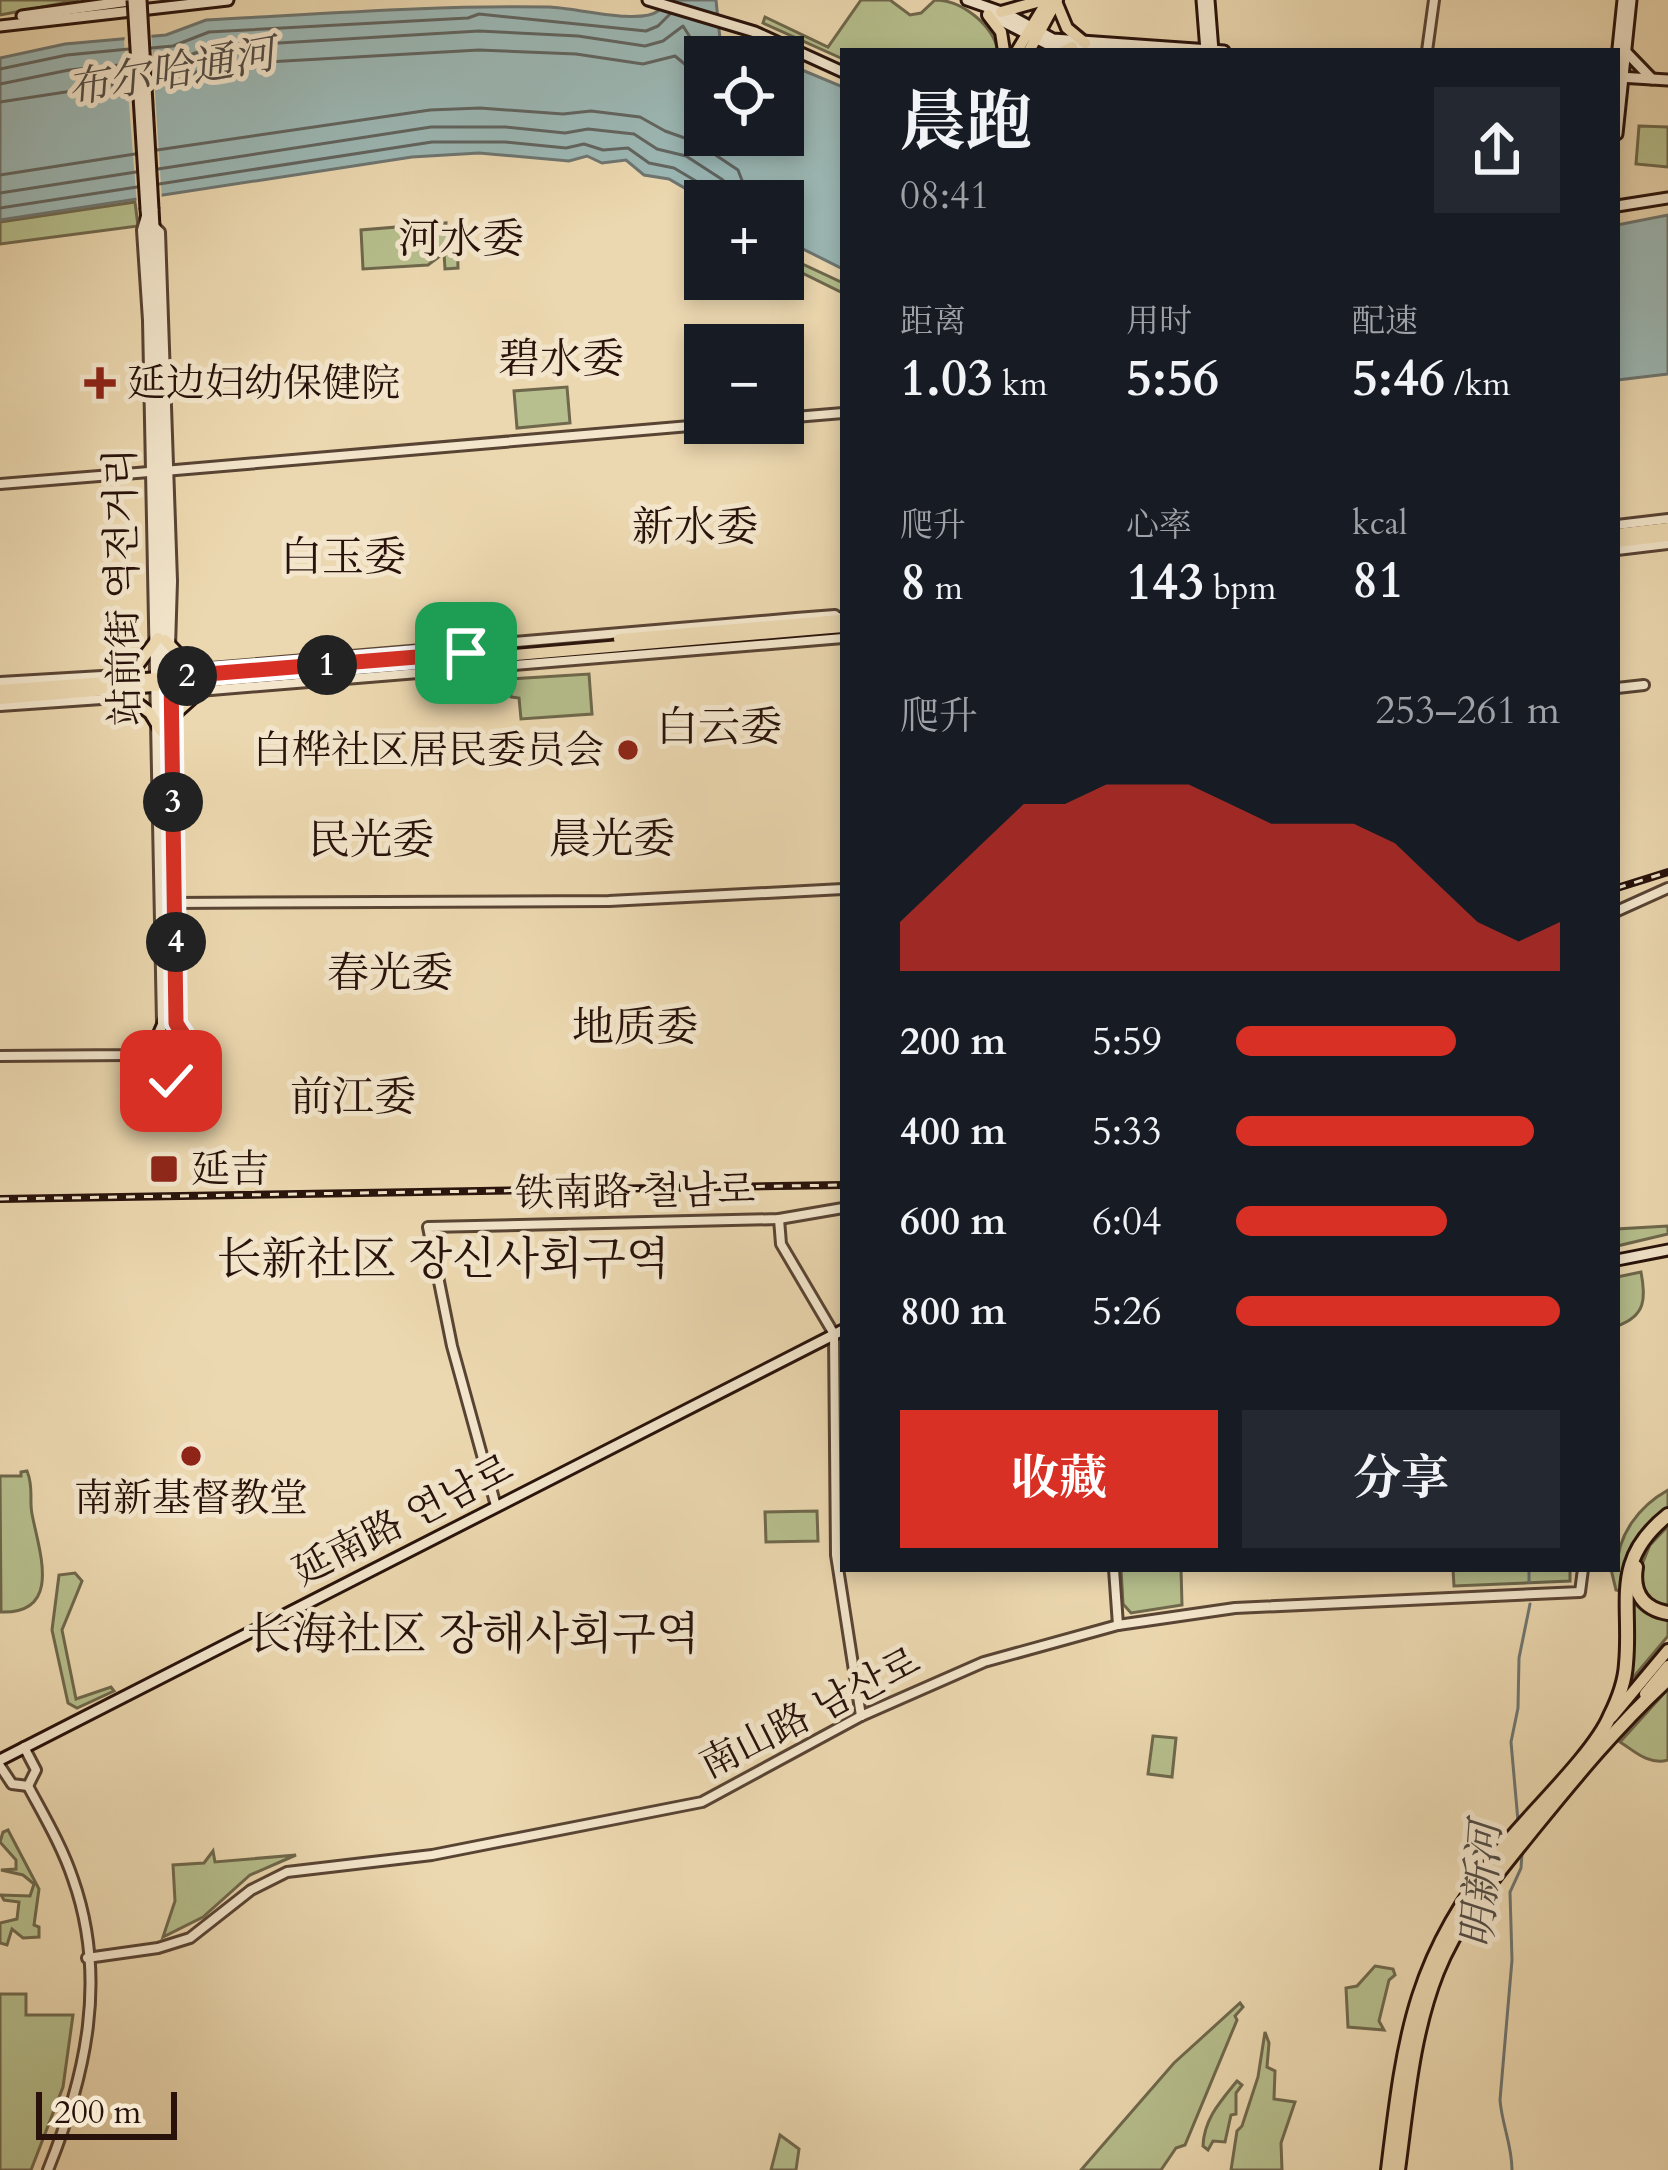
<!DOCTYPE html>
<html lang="zh">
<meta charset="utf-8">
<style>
body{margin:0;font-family:Cardo,"Noto Serif SC","Noto Serif KR",serif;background:#242831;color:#f1f3f6;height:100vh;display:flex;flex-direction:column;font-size:45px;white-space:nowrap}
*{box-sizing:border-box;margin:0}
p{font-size:39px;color:#9ea1a6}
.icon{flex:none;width:66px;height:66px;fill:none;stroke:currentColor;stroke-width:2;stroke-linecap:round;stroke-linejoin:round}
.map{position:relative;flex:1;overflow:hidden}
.drawer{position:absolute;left:840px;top:48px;width:780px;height:1524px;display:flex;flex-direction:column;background:#171b24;border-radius:0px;box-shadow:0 6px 18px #0003}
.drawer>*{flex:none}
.buttons{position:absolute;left:684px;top:36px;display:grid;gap:24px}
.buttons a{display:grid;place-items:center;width:120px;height:120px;border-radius:0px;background:#171b24;box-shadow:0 6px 18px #0003;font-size:60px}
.scale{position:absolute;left:36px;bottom:30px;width:141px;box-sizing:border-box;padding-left:12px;border:6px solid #28120b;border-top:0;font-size:33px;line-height:42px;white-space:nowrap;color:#28120b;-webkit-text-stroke:9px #f3e6cc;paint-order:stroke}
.pin{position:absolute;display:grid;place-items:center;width:102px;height:102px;color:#fff;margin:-51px;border-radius:24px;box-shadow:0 6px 18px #0006}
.km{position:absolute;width:60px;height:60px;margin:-30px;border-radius:50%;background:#222;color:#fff;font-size:33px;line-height:60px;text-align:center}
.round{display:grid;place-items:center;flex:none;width:126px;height:126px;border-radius:0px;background:#242831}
.overview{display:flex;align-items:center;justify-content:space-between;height:204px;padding:0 60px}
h1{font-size:66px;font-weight:700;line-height:90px}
.stats{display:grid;grid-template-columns:repeat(3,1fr);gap:18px;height:204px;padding:12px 60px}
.stats div{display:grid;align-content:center}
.stats b{font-size:51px;font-weight:700}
.stats small{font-size:33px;font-weight:400}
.stats p{font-size:33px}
.chart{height:336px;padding:24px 60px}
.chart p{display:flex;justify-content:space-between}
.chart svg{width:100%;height:216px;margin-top:12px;fill:#d93025;opacity:.7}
.cta{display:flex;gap:24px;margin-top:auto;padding:24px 60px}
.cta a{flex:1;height:138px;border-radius:0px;background:#d93025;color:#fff;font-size:48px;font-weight:700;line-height:138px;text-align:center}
.cta a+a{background:#242831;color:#f1f3f6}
ul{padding:0 60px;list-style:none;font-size:39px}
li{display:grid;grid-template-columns:192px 144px 1fr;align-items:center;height:90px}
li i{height:30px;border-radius:15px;background:#d93025}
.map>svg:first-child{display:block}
.green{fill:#b6bf8d;stroke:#6f684c;stroke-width:3}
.water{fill:#9cb8b5;stroke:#6e7671;stroke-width:3}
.pier{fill:#ecd8b0}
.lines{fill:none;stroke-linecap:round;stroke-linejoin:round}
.shore{stroke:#626560;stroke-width:3}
.stream{stroke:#6e7671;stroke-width:3}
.tertiary-casing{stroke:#594434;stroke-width:14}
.secondary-casing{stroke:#28120b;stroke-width:15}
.primary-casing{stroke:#28120b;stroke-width:16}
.trunk-casing{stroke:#28120b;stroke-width:18}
.tertiary{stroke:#f3e6cc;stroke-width:8}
.secondary{stroke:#f3e6cc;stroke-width:9}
.primary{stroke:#ecd8b0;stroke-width:10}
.trunk{stroke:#ecd8b0;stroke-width:12}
.rail-casing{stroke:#28120b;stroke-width:8}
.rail{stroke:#f3e6cc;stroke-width:3;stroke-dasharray:9;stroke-linecap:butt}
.secondary-bridge-casing{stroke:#28120b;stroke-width:15;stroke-linecap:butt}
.secondary-bridge{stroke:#f3e6cc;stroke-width:9}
.route-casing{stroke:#fff;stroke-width:24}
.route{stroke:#d93025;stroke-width:15}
.poi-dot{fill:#8f2418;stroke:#f3e6cc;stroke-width:4.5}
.labels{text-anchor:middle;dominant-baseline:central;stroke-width:10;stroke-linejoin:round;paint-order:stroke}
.poi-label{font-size:39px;fill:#28120b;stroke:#f3e6cc;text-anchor:start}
.street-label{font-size:39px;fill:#28120b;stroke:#f3e6cc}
.water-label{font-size:42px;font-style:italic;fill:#514c46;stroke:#f3e6cc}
.neighbourhood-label{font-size:42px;fill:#28120b;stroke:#f3e6cc}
.quarter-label{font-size:45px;fill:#28120b;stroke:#f3e6cc}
</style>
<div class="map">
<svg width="1668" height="2170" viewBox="0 0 1668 2170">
<rect width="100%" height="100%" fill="#ecd8b0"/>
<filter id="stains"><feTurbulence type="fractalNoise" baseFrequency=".00167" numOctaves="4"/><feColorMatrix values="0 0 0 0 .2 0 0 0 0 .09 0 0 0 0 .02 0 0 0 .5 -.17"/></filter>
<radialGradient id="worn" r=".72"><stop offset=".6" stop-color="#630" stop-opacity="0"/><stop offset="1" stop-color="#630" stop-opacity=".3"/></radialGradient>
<g class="green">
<path d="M0,0H79L0,15Z"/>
<path d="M861,0H890L910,15L921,13L935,0C962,0 993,25 998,51H843V59L763,23L765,17L828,47Z"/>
<path d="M1639,126L1668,127V167L1636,164Z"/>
<path d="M135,202L138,226L0,244V222Z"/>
<path d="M446,223V228H457L458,268L445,269L444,253L428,265L363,269L361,230Z"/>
<path d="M783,255L843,283V293L798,271L794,279L783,273Z"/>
<path d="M567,387L570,423L517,428L514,391Z"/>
<path d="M589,674L592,714L521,719L519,698L511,697L510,679Z"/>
<circle cx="171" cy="1056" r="19"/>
<path d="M1668,1226V1234L1617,1246V1229Z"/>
<path d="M1641,1272C1646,1298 1646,1316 1617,1326V1277Z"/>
<path d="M27,1471C34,1488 29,1499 32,1514C39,1551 63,1614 1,1612L0,1476H21V1472Z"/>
<path d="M1668,1490V1508C1637,1526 1625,1557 1620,1591L1616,1590L1611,1569H1617C1617,1535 1639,1506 1668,1490Z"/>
<path d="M817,1511L818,1541L766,1542L765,1512Z"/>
<path d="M1668,1526V1610L1646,1601L1638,1574L1650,1545Z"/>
<path d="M1121,1569H1181L1182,1605L1131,1613L1123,1604Z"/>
<path d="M1453,1569H1570V1581L1454,1586Z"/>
<path d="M75,1573L82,1581L62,1630L76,1699L111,1687L114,1691L77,1708L68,1703L52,1630L59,1575Z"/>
<path d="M1628,1586L1668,1615V1636L1626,1686Z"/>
<path d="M1668,1689V1760C1648,1766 1632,1749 1620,1742Z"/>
<path d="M1153,1736L1176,1738L1172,1777L1148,1774Z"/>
<path d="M8,1830L39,1889L34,1925L39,1927V1937L23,1938L12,1929L7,1945L0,1943V1923L17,1919L19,1902L4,1900L1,1895L30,1896L34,1884L23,1875L1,1870L16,1869V1860L0,1842L3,1832Z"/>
<path d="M213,1851L215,1862L296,1855L250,1875L203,1917L163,1937L175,1901L173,1865L204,1863Z"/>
<path d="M1375,1966L1393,1969L1395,1975L1389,1980L1379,2021L1384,2030L1348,2027L1346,1988L1357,1986Z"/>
<path d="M0,1994H26V2015H73L63,2087L31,2170H0Z"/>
<path d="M1240,2003L1243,2007L1235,2016L1237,2020L1185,2145L1176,2148L1161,2170H1081L1174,2063Z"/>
<path d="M1265,2032L1269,2043L1267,2067L1275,2071L1274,2099L1295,2102L1281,2143L1282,2170H1231L1237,2131L1242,2126L1258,2077Z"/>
<path d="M1237,2081L1242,2085L1236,2093V2114L1231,2115L1225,2142L1213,2141L1208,2150L1203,2146C1204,2119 1220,2102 1237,2081Z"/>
<path d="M780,2135L799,2149L796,2170H771Z"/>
</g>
<g class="water">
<path d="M662,0H716L720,39L769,57H705V135H783V62L843,87V269L783,239V201H707L669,179L644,175L626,160L602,163L587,156L569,161L479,153L412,157L0,220V58L65,44L166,35L206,20C320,14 435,5 550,7C576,8 640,25 658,11Z"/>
<path d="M1668,215V374L1617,380V225Z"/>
</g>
<path class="pier" d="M151,30L162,201L137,205L124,42L126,31Z"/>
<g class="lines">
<g class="shore">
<path d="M151,48L173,46L209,32L468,18L479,14L646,31L658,26L670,14"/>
<path d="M152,63L176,60L212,47L479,31L578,36L645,46L663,41L683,26L705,61"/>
<path d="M0,69L67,55L129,49"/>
<path d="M153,81L180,78L216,65L479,50L576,54L643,64L675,56L705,81"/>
<path d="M0,84L69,70L129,64"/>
<path d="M0,102L131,82"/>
<path d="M157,150L430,110L480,108L563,114L591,111L640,117L665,131L696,142L738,170L750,201"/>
<path d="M158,169L431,127H506L565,133L588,129L634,134L657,149L686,156L723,180L732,201"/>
<path d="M0,175L135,154"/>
<path d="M159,184L432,142H505L566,148L584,144L603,150L628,148L649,163L674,168L711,190L717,201"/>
<path d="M0,193L136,172"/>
<path d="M0,208L137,187"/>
</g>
<g class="stream">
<path d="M1529,1569V1582"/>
<path d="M1518,1821L1511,1742L1518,1708L1519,1658L1530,1604"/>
<path d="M1512,2170C1512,2145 1502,2125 1500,2100L1512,1960L1510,1892L1521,1868L1522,1854"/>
</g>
<defs>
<g id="tertiary">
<path d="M1427,51L1434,0"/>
<path d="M146,216L142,230L148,320L162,1022"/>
<path d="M155,227L160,232L172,581L170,647L177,1019"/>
<path d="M783,418L843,413"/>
<path d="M164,471L725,423"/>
<path d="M0,484L149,472"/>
<path d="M1617,525L1668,519"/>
<path d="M1617,550L1668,544"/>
<path d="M211,668L796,618L835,615L841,619"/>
<path d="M0,682L119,675L125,682"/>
<path d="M1617,688L1644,685"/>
<path d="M199,691L843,638"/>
<path d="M0,706L116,698L119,690"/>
<path d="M171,903L609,901L843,889"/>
<path d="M1617,911L1668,888"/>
<path d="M0,1056L129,1055L151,1046"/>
<path d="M779,1219L781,1244L834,1334L836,1555L861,1716"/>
<path d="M496,1506L452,1346L428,1227L779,1219L843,1208"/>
<path d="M1114,1569L1118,1625"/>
<path d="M24,1747L36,1770L28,1786"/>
<path d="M0,1766L12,1784L28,1786"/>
<path d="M28,1786C44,1816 62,1846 73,1879C108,1978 86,2076 48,2170"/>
<path d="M87,1958L158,1948L190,1938L251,1890L287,1872L432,1855L702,1802L861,1716L984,1662L1118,1625L1235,1608L1580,1592L1583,1569"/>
</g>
<g id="secondary">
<path d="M648,0L755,32L843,72"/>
<path d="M967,0L1007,14L1053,39L1224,51"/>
<path d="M1202,0L1206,51"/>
<path d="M1209,0L1213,51"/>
<path d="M988,14L1051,46L1143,51"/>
<path d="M22,16L136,0"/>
<path d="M0,26L228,0"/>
<path d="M1627,53L1652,79"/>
<path d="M1617,58L1623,0"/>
<path d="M1619,77L1668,80"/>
<path d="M1617,134L1631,0"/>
<path d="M1617,206L1668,198"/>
<path d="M146,209L155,319L168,1012L148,1058L154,1072L171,1081L189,1073L195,1054L172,1011L159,319L153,209"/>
<path d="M1617,1260L1668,1250"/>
<path d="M0,1760L843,1330"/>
</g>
<g id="primary">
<path d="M1057,4L1067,28L1085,43"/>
<path d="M1001,12L1044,0"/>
<path d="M988,15L1001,32L1004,51"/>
<path d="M1017,51L1048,0"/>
<path d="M1029,51L1057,0"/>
<path d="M1064,51L1072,47"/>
<path d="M1617,534L1668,528"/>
<path d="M1617,542L1668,536"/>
<path d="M619,639L840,620"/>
<path d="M165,640L189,665L205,668"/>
<path d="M125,682L158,638"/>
<path d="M0,690L368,662"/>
<path d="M122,692L150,713L161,731"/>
<path d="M0,699L843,627"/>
<path d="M166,729L178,711L208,684"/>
<path d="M1645,1694L1668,1666"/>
<path d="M1612,1717L1668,1650"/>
</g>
<g id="trunk">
<path d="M1636,1567C1632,1592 1643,1609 1668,1613"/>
<path d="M1388,2170C1405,2029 1414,1957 1507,1843C1534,1810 1595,1752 1610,1716C1618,1700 1625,1682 1626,1664C1632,1602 1610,1561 1668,1515"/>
<path d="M1398,2170C1407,2104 1412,2035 1437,1972C1459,1917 1497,1874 1533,1829C1576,1776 1618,1725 1668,1679"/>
</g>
</defs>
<use href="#tertiary" class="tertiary-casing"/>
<use href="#secondary" class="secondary-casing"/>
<use href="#primary" class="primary-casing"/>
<use href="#trunk" class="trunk-casing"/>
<use href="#tertiary" class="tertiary"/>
<use href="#secondary" class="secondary"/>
<use href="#primary" class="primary"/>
<use href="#trunk" class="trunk"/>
<defs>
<g id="rail">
<path d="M1617,888L1668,872"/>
<path d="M0,1199L843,1185"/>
</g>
</defs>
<use href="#rail" class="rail-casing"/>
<use href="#rail" class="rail"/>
<defs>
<g id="secondary-bridge">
<path d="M133,0L146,209"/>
<path d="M141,0L153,209"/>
</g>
</defs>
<use href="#secondary-bridge" class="secondary-bridge-casing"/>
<use href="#secondary-bridge" class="secondary-bridge"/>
</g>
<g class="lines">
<defs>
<path id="route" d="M171,1081L186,1076C205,1054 186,1042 176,1023L171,677L466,653"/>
</defs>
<use href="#route" class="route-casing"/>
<use href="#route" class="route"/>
</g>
<g class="poi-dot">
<path d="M94 365h12v12h12v12h-12v12h-12v-12h-12v-12h12z"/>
<circle cx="628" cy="750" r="12"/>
<rect x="149" y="1154" width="30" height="30" rx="6"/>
<circle cx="191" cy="1456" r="12"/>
</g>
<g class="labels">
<g class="poi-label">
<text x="127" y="383">延边妇幼保健院</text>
<text x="604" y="750" text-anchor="end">白桦社区居民委员会</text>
<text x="191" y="1169">延吉</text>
<text x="191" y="1498" text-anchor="middle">南新基督教堂</text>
</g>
<g class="street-label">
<text transform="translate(123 587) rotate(-91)">站前街 역전거리</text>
<text transform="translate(635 1192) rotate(-1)">铁南路 철남로</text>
<text transform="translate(403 1520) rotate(-27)">延南路 연남로</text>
<text transform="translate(810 1713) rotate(-27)">南山路 남산로</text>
</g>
<g class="water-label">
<text transform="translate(171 72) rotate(-10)">布尔哈通河</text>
<text transform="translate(1482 1885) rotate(-86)">明新河</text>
</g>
<g class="neighbourhood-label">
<text x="461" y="239">河水委</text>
<text x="561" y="359">碧水委</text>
<text x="695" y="527">新水委</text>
<text x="343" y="557">白玉委</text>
<text x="719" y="727">白云委</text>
<text x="612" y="839">晨光委</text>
<text x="371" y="840">民光委</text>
<text x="390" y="973">春光委</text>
<text x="635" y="1027">地质委</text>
<text x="353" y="1097">前江委</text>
</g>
<g class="quarter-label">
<text x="443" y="1259">长新社区 장신사회구역</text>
<text x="473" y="1634">长海社区 장해사회구역</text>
</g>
</g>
<rect width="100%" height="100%" filter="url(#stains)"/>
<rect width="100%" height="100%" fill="url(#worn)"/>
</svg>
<div class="buttons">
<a><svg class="icon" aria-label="locate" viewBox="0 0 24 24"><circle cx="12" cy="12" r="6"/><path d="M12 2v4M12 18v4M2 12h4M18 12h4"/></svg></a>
<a>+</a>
<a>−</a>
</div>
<div class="scale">200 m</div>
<div class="pin" style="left:466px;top:653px;background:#1e9e55"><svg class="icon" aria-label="arrive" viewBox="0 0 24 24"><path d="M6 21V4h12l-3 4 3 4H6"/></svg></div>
<div class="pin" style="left:171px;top:1081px;background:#d93025"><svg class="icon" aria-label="check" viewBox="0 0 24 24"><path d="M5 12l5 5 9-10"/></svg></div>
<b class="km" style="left:327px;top:665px">1</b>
<b class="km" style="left:187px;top:676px">2</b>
<b class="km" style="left:173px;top:802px">3</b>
<b class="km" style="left:176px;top:942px">4</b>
<section class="drawer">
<div class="overview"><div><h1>晨跑</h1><p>08:41</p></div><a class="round"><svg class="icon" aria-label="share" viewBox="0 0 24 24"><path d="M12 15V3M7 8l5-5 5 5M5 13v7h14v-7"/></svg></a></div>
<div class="stats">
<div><p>距离</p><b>1.03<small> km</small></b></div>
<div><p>用时</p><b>5:56</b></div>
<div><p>配速</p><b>5:46<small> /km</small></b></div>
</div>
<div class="stats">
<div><p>爬升</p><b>8<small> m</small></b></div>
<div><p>心率</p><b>143<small> bpm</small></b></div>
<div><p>kcal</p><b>81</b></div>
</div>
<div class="chart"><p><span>爬升</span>253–261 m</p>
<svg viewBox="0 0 160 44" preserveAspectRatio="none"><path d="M0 44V34L10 26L20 18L30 10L40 10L50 6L60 6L70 6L80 10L90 14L100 14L110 14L120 18L130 26L140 34L150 38L160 34V44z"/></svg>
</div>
<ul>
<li><b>200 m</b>5:59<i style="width:68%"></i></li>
<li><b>400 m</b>5:33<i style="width:92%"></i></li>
<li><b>600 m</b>6:04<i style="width:65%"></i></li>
<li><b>800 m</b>5:26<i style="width:100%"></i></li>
</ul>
<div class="cta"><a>收藏</a><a>分享</a></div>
</section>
</div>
